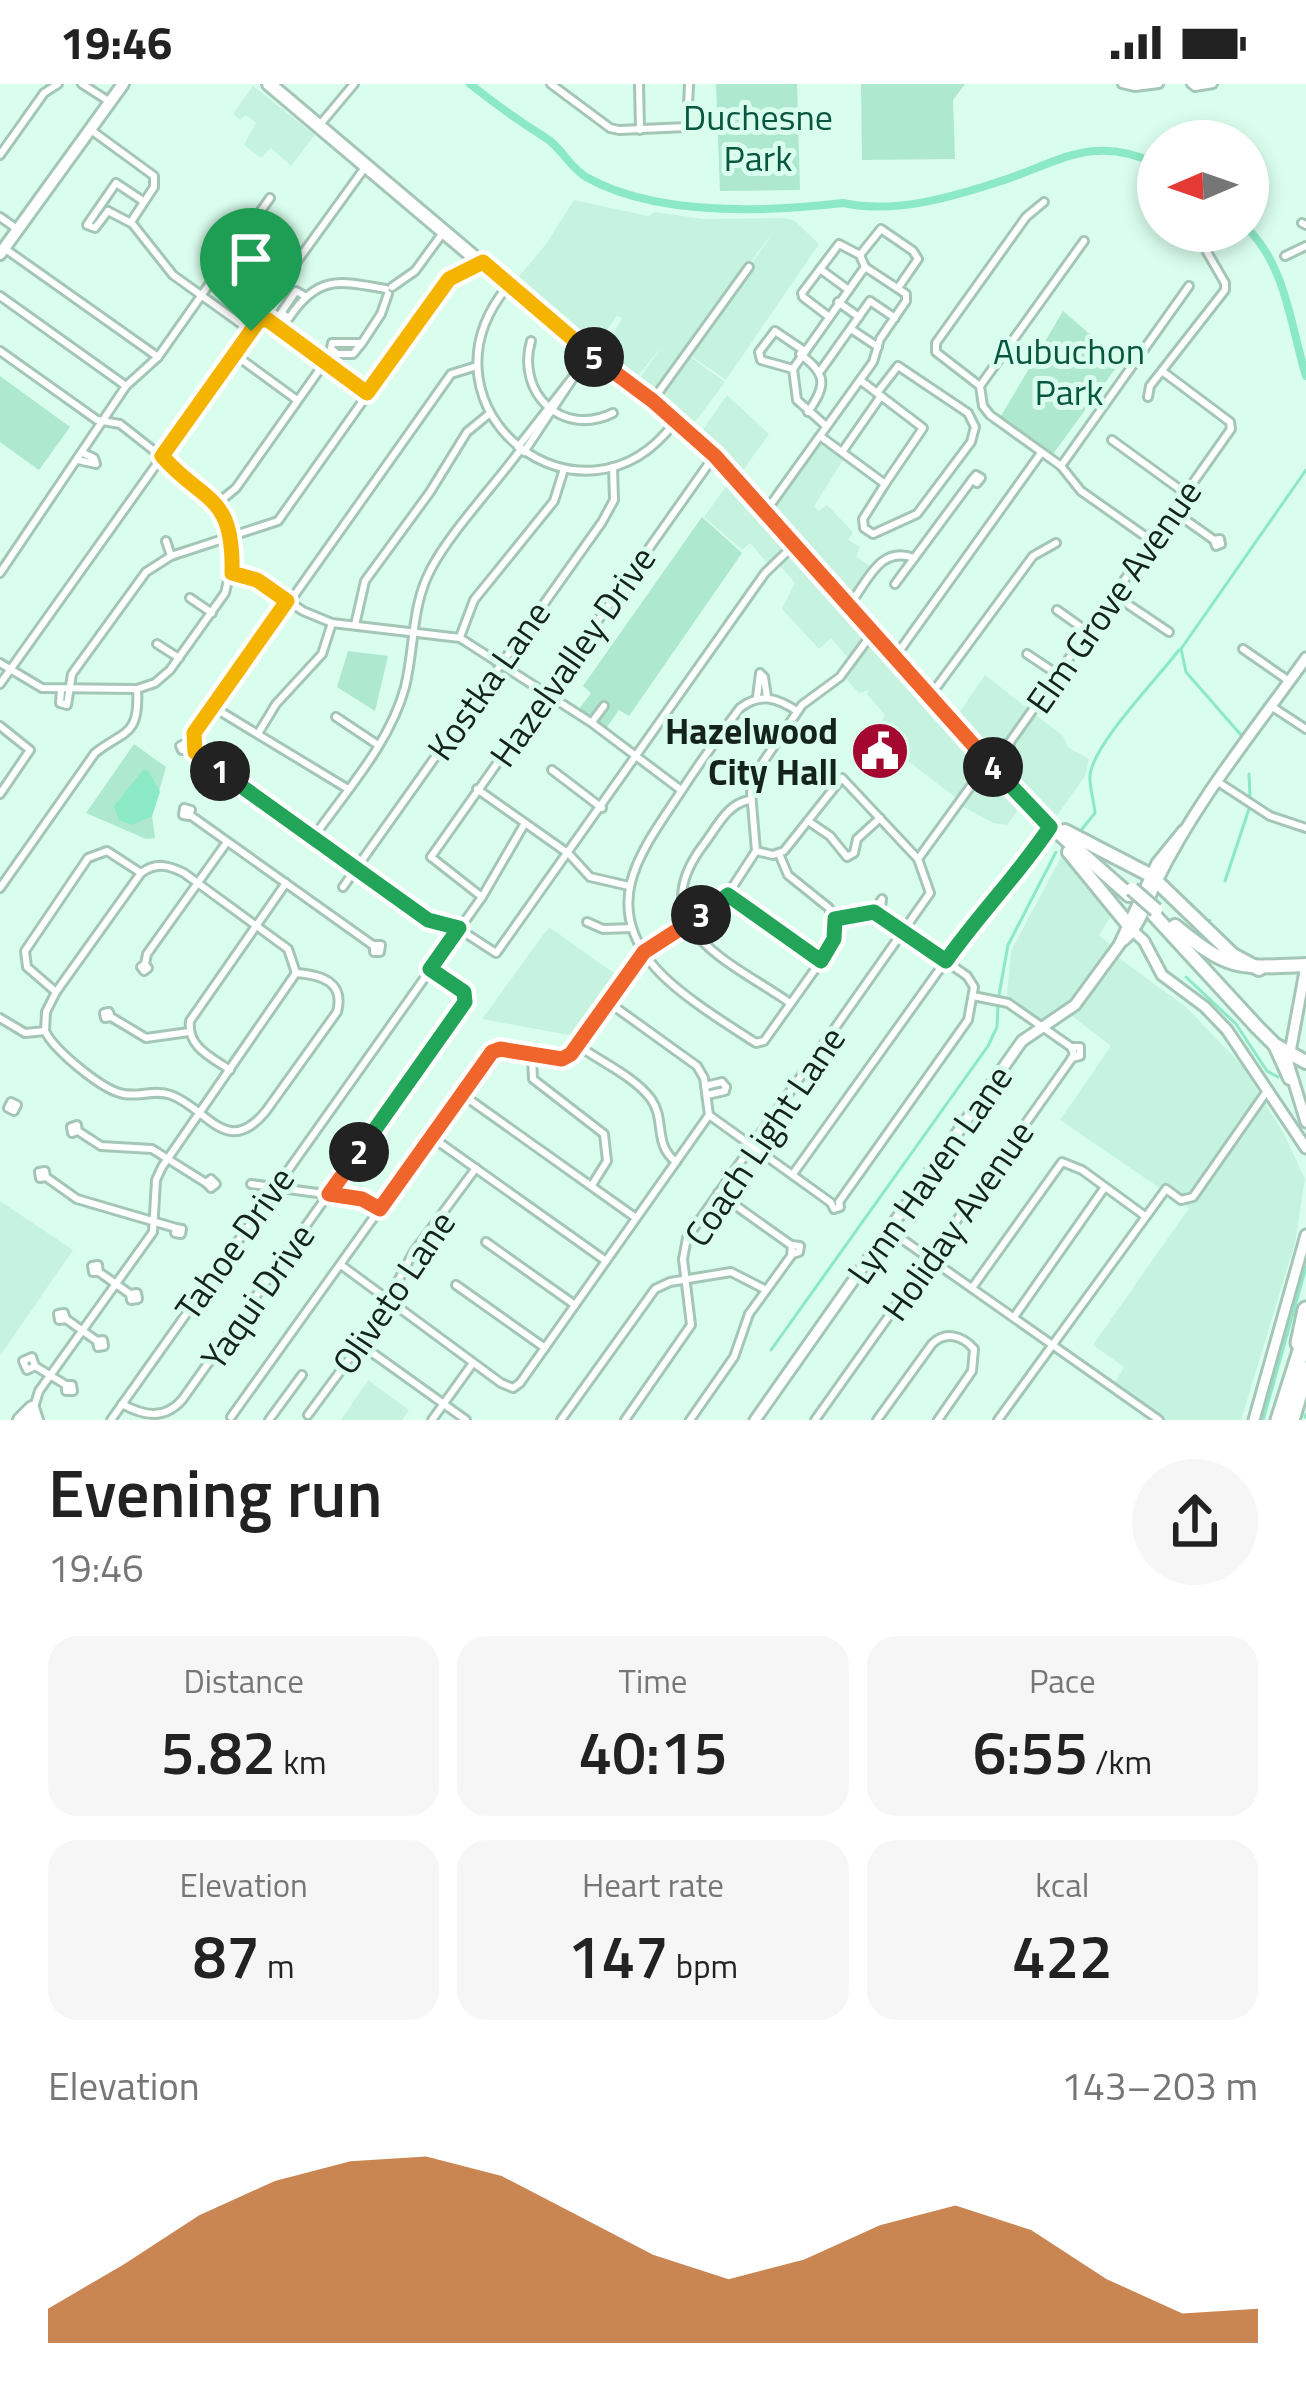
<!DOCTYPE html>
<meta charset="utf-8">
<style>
body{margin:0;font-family:"Titillium Web",sans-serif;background:#f6f6f6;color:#222;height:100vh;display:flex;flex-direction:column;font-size:45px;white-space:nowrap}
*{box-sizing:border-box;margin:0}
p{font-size:39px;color:#767676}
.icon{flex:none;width:66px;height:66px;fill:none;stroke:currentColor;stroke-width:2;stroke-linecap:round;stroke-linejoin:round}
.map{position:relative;height:1336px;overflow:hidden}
.drawer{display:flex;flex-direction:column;background:#fff;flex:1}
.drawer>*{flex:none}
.needle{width:78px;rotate:268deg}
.controls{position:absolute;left:1137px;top:36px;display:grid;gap:24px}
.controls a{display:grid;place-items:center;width:132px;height:132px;border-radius:50%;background:#fff;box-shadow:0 6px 18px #0003;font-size:60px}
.pin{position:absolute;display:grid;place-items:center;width:102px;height:102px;color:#fff;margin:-123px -51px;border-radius:50% 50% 50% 0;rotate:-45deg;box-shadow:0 0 12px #0007}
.pin .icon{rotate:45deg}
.km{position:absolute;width:60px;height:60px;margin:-30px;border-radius:50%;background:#222;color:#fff;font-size:33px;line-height:60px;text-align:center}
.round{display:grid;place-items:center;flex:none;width:126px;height:126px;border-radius:63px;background:#f6f6f6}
.head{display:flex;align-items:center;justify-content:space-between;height:204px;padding:0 48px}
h1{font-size:66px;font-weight:600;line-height:90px}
.stats{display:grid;grid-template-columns:repeat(3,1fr);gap:18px;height:204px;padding:12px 48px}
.stats div{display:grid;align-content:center;border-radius:30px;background:#f6f6f6;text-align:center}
.stats b{font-size:60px;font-weight:600}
.stats small{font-size:33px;font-weight:400}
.stats p{font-size:33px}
.chart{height:336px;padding:24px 48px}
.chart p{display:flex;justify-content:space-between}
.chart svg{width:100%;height:216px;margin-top:12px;fill:#b45309;opacity:.7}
.status{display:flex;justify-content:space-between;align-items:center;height:84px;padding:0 60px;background:#fff;direction:ltr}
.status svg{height:33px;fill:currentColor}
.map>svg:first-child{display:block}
.built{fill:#c6f3df}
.green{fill:#ade8cf}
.water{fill:#8ce9c5}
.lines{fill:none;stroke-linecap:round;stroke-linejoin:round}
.stream{stroke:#8ce9c5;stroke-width:3}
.river{stroke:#8ce9c5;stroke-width:8}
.minor-casing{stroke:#a4c6b7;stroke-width:12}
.tertiary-casing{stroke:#a4c6b7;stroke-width:15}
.secondary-casing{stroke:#a4c6b7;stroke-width:16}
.primary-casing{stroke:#a4c6b7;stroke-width:18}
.motorway-casing{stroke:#a4c6b7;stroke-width:21}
.minor{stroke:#fff;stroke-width:6}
.tertiary{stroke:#fff;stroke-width:9}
.secondary{stroke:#fff;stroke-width:10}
.primary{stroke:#fff;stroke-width:12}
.motorway{stroke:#fff;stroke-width:15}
.primary-bridge-casing{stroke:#a4c6b7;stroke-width:18;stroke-linecap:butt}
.primary-bridge{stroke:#fff;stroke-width:12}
.split-1-casing{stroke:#fff;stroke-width:24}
.split-2-casing{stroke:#fff;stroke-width:24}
.split-3-casing{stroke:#fff;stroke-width:24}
.split-4-casing{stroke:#fff;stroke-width:24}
.split-5-casing{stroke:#fff;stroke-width:24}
.split-6-casing{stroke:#fff;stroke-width:24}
.split-1{stroke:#f5b400;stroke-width:15}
.split-2{stroke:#22a559;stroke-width:15}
.split-3{stroke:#f0652b;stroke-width:15}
.split-4{stroke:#22a559;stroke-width:15}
.split-5{stroke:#f0652b;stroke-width:15}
.split-6{stroke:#f5b400;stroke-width:15}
.labels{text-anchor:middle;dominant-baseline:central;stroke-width:10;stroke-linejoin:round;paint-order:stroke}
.park-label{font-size:36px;fill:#065640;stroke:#dafeee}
.street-label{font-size:36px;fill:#15231d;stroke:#dafeee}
.poi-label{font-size:36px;font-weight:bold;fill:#15231d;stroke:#dafeee;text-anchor:end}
</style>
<div class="status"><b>19:46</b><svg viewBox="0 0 49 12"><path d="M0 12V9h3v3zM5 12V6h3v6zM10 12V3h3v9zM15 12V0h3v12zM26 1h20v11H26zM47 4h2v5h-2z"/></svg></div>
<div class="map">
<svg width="1306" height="1336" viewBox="0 0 1306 1336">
<rect width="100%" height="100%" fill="#dafeee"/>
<g class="built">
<path d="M253,2L315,51L291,82L271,64L261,74L244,61L256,39L246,31L240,36L233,30Z"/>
<path d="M574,116L648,132L655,128L704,135L785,134L795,137L819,160L726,296L690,271L776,144L652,310L639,295L662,262L638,292L605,265L622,234L617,232L596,261L516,196L546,160Z"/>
<path d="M689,272L725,298L692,342L659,315Z"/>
<path d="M727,311L769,350L741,389L702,347Z"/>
<path d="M820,358L843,376L814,422L819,427L827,421L853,448L848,456L860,463L856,473L872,483L852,510L773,426Z"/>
<path d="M729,398L868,549L850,576L831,554L819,565L782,525L795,499L783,485L776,480L769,481L750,459L742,466L704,433Z"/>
<path d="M872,557L977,671L976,689L956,714L899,670L895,652L882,637L885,631L867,610L869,606L859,609L846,595Z"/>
<path d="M985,591L1063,652L1068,663L1089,675L1085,692L1057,732L959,629Z"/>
<path d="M986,690H992L1015,716L1017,728L1007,741L993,739L960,721Z"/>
<path d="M1061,773L1112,830L1099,851L1112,862L1070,921L1043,938L1007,911L1011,867Z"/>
<path d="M549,843L621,894L579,953L482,935Z"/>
<path d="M1115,871L1186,923L1241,980L1284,1050L1305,1095L1295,1159L1241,1336H1166L1114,1300L1124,1283L1093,1261L1189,1124L1060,1036L1111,962L1072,932Z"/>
<path d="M0,1117L73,1166L0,1272Z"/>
<path d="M368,1296L409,1326L402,1336H341Z"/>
</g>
<g class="green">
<path d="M716,0H797L800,106L720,107Z"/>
<path d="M861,0H965L953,16L955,75L862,76Z"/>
<path d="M1063,227L1121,277L1053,370L1001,332Z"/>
<path d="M0,292L70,343L39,386L0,358Z"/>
<path d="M702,433L742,469L629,632L619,626L604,647L577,628L591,609L583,602Z"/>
<path d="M348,567L388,572L375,627L337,603Z"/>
<path d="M134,660L166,683L152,732L155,754L146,755L86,729Z"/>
</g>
<path class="water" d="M143,686L148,687L160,708L152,732L132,741L119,736L114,722Z"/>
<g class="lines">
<g class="stream">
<path d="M1241,651L1186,588L1181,565L1306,386"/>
<path d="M1249,690L1250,713"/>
<path d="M1082,745L1095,729C1094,716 1089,703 1090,691C1094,659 1158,594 1179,566"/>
<path d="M1225,797L1249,725"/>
<path d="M1209,837L1210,836"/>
<path d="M1186,893L1236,940L1267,987L1278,993"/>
<path d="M999,911L1008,861L1056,768"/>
<path d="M771,1266L988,962L997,943L998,921"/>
<path d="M1305,1333L1306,1330"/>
<path d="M1263,1336L1306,1183"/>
</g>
<g class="river">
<path d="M470,0C495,20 519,37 546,54C562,64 569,83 586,93C655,132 765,128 843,119C894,130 949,114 998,98C1059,79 1090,49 1158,80"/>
<path d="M1248,145C1286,183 1291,243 1306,292"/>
</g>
<defs>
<g id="minor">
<path d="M82,0L110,18"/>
<path d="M551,0L610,44L619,46L687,43L689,0"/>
<path d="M639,0L640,46"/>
<path d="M1122,0L1135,3L1159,0"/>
<path d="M1191,0L1195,3L1213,0"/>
<path d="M318,43L354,0"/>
<path d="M91,46L154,92V103L131,138L173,191L251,247"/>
<path d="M0,71L44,9L58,0"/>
<path d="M1044,118L1026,133L936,259V268L980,302L983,322L990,331L1061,382L1081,407L1152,457"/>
<path d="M108,127L95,144L87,141L116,99L143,117"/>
<path d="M108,127L131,139"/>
<path d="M0,133L17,145"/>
<path d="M1302,139L1306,141"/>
<path d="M4,164L158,273"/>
<path d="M860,171L881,145L913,167L918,175L898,204"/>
<path d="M1285,172L1306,162"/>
<path d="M820,185L846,204"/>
<path d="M280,201L366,82"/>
<path d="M392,203L415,187L442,150"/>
<path d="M507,203C408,325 582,461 674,339"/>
<path d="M0,212L126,302"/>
<path d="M305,212L296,207L281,229L289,234C318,190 340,197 386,205"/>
<path d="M838,218L859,233"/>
<path d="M828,232L803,213L802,209L839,160L860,171L865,183"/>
<path d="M851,245L878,263"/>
<path d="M531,257C516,309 562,354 613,329"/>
<path d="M362,259L353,270H337L331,264L332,259H362L381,230L388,210"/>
<path d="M0,267L97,336L120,340L219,418L233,475L225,509L170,586L155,599L137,605L42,604L0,579"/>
<path d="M234,270L297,316"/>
<path d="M800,270C827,290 827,301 808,328"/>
<path d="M477,282L451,290L192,656L197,671L428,836L459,845L496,869"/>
<path d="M793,285L761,276L759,268L775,247L803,266"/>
<path d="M821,286L870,217L895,234"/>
<path d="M980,302L1084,157"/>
<path d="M877,309L898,282L968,329L975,343L971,358L917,430L873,450L864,444L863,435L885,400"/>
<path d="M1148,313L1150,302L1225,206V199L1207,168"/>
<path d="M653,316L749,183"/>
<path d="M820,352L885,400L923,344L860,296"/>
<path d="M1112,356L1185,409"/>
<path d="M518,363L595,265"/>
<path d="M524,368L577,288"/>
<path d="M842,368L881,312"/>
<path d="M78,376L96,380L94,374L83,369"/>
<path d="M1061,382L1189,202"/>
<path d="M976,391L981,394L977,399L972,396Z"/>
<path d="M219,418L236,404L325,278"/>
<path d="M766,427L873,278L880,255L906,217V210L865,183L793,285L797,316L826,342"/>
<path d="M1173,427L1214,456"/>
<path d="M1220,455L1221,460L1216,462L1214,456Z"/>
<path d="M166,457L171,472"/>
<path d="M0,489L126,302L158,273L270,114"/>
<path d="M233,489L257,496L303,527L332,539L460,554L592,639L681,706"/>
<path d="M895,500L972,396"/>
<path d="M1114,511L1169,548"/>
<path d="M190,514L212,529"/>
<path d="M849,521C868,498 879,461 914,474"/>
<path d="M1057,526L1088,548"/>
<path d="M355,541L365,497L430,408L467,348L489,330"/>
<path d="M460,553L474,516L554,417L564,385"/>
<path d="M157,560L179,574"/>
<path d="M1243,565L1289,597"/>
<path d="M1027,570L1057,590"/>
<path d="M895,573L1041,369"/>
<path d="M0,600L260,235H268L366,308"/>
<path d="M61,606L60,619L67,621L72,590L146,488L171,472L278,437L449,195L480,181"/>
<path d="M930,612L1033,472L1056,459"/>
<path d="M757,613L760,589L764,593L767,613"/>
<path d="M1271,622L1306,645"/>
<path d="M213,623L348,705"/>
<path d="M336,633L378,661"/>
<path d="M592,638L604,622"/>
<path d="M0,642L30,666L0,710"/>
<path d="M259,648L276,620L322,570L332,539"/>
<path d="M192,656L180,662L182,666H194"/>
<path d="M989,682L1010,658L1231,345L1230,338L1162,287"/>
<path d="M552,686L602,724"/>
<path d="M1218,698L1270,732L1306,744"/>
<path d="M477,705L569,770L590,793L629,802"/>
<path d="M749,716C727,720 717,743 704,760C640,844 730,877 790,919"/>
<path d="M184,724L191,726L189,732L183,731Z"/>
<path d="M190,731L374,862"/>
<path d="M808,737L830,752L847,773L854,769L857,755L880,734"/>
<path d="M313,754C346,707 390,659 405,603C415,563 411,522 431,485C451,447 494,402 521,365"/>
<path d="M780,772L788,791L829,824L836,847L826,870L764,957L756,959C725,939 676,909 653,881C602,819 640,769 676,715C696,684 718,653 740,624C760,608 777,614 797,627"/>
<path d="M431,773L712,375"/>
<path d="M431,773L482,813"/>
<path d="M918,775L976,695"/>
<path d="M343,803L602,438L614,416L613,383"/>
<path d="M0,804L95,669C124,646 140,653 137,605"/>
<path d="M728,810L821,877"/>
<path d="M874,828L882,815L880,831"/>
<path d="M587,838L603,845L632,844"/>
<path d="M374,861H381L380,868H374Z"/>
<path d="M497,868L765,489L792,463"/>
<path d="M145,880L141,883L144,887L148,884L145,880L147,870L227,758"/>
<path d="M56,908L27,883L25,867L88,774L107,767L141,789"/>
<path d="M973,912L1008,919L1071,963H1080V972L1072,974"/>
<path d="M608,918L697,982L704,994L709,1031"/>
<path d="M111,933L109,928L104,929L105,934L111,933L146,954L189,948"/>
<path d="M0,934L25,949L45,947"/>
<path d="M45,947C54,966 103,1007 124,1010C140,1013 155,1005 171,1011C207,1024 227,1075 266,1027L337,928C345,898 322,891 296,889"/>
<path d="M45,947L46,928L56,908L141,789C156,778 168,781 184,789L288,865L296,889"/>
<path d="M579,962C601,978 635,993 651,1015C666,1036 653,1060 676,1078"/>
<path d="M532,972L533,995L604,1050L607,1077L592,1101"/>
<path d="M230,986C211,973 187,963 190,937L286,799"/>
<path d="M705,1002L722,998L726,1003"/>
<path d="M463,1011L636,1134"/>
<path d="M707,1011L725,1007L726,1003"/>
<path d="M11,1018L17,1021L14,1027L8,1024Z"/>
<path d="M709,1031L830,1118"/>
<path d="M78,1047L77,1041L71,1043L72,1049L78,1047L101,1062L152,1065L206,1099"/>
<path d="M433,1054L606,1177"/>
<path d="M793,1090L972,840L1016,793L1050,743"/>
<path d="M46,1093L40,1094L39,1088L45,1087L46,1093L77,1115L176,1144"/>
<path d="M211,1095L216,1100L211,1104L206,1099Z"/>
<path d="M251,1100L362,1115L380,1125"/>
<path d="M718,1109L791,1161L800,1162L799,1168L792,1170"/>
<path d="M831,1119L834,1125L840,1123L839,1118L968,936L974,903L967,892L880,831L864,828L835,835"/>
<path d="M176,1144L182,1145L181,1150L175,1149Z"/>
<path d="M889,1146L1159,1336"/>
<path d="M486,1158L575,1221"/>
<path d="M341,1181L501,1299L513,1304L520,1299L709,1031"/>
<path d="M99,1188H93L92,1182L98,1181L99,1188L130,1210"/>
<path d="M456,1201L545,1264"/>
<path d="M972,1204L1062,1078L1082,1086L1145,1132"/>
<path d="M137,1209L138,1215L131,1216L130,1210Z"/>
<path d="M1014,1233L1105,1103"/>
<path d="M66,1235L64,1229L58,1230L59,1236L66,1235L97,1257"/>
<path d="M103,1256L104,1262L98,1263L97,1257Z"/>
<path d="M360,1260L466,1336"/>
<path d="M35,1282L27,1286L23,1277L32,1273L35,1282L66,1301"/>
<path d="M66,1301H72L73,1307H66Z"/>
<path d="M122,1320C144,1332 164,1336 182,1316L465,918L464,908L430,885"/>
<path d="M308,1331L375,1240L413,1169L476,1084"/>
<path d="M231,1333L492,968L500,965L567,973L644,869L728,810L756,767L751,708L757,687L802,621L840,593L871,551"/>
<path d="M30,1336L39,1307L153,1148L156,1096L162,1083L296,889"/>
<path d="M111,1336L482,813L525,739"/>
<path d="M269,1336L302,1291"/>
<path d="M432,1336L473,1279"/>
<path d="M561,1336L655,1205L670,1198L731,1188L766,1206"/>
<path d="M625,1336L691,1241L683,1175L687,1154L930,809L918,775L842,694L784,767L773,771L756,767"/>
<path d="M690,1336L734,1273L749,1230L791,1172L792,1161"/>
<path d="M815,1336L1070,977L1074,970L1071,963"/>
<path d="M877,1336L932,1260C945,1247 962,1251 974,1265L972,1287L938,1336"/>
<path d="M998,1336L1166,1105L1181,1116L1193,1113L1267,1007"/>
</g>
<g id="tertiary">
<path d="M1130,844L1144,857L1162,891L1205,923L1227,946L1306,1064"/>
<path d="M1120,859C1139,847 1147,817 1157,797C1196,717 1255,646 1306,574"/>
<path d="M1306,882L1288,979L1306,1038"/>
<path d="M755,1336L1022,957L1075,921L1119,861L1157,779L1183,747"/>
<path d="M1254,1336L1306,1151"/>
</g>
<path id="secondary" d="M0,170L123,0"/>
<g id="primary">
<path d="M269,0L572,256L697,355L1026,720L1129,811"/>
<path d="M977,667L978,693"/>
<path d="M1005,686L1007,663"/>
<path d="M1065,747L1150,791L1233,871L1259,885"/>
<path d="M1069,768L1127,839"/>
<path d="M1154,831L1257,943L1275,961L1306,978"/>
<path d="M1175,842C1230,887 1237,884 1306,881"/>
<path d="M1276,963L1290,994"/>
<path d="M20,1336L32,1324L36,1336"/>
</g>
<g id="motorway">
<path d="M1299,1259L1306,1226"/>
<path d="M1279,1336L1306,1251"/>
<path d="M1291,1336L1306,1286"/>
</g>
</defs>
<use href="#minor" class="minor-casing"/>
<use href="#tertiary" class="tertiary-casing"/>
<use href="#secondary" class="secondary-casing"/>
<use href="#primary" class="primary-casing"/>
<use href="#motorway" class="motorway-casing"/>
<use href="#minor" class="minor"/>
<use href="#tertiary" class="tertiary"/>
<use href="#secondary" class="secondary"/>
<use href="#primary" class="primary"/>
<use href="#motorway" class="motorway"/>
<defs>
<path id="primary-bridge" d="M1132,805L1156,826"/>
</defs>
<use href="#primary-bridge" class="primary-bridge-casing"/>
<use href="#primary-bridge" class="primary-bridge"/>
</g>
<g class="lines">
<defs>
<path id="split-1" d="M220,687L195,668L194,649L287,517L257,496L232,489C234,409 204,420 162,372L251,247"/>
<path id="split-2" d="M220,687L428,836L459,844L430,885L464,908L465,918L359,1068"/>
<path id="split-3" d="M359,1068L329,1110L362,1115L380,1125L492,968L500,965L562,975L571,970L644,868L701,831"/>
<path id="split-4" d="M701,831L728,811L821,877L834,855L835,835L874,828L946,877C979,830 1018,791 1050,743L993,683"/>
<path id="split-5" d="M594,273L653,317L715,372L993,683"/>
<path id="split-6" d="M251,247L259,236H268L367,309L449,195L483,178L594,273"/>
</defs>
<use href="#split-1" class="split-1-casing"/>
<use href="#split-2" class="split-2-casing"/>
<use href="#split-3" class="split-3-casing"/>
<use href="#split-4" class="split-4-casing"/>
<use href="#split-5" class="split-5-casing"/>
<use href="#split-6" class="split-6-casing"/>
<use href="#split-1" class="split-1"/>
<use href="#split-2" class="split-2"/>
<use href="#split-3" class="split-3"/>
<use href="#split-4" class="split-4"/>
<use href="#split-5" class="split-5"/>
<use href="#split-6" class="split-6"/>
</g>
<defs>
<symbol id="civic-disc" viewBox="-11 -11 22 22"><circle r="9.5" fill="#a40831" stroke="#dafeee"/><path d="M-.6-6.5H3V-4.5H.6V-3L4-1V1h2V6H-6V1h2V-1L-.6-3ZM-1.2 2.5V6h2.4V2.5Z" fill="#fff"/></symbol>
</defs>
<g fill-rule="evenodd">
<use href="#civic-disc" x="847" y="634" width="66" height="66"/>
</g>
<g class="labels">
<g class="park-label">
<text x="758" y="32">Duchesne<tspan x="758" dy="41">Park</tspan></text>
<text x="1069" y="266">Aubuchon<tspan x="1069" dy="41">Park</tspan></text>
</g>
<g class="street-label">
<text transform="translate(1113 512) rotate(-55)">Elm Grove Avenue</text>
<text transform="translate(572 572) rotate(-55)">Hazelvalley Drive</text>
<text transform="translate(488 596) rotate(-55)">Kostka Lane</text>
<text transform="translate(764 1052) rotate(-56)">Coach Light Lane</text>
<text transform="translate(929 1090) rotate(-55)">Lynn Haven Lane</text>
<text transform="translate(957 1136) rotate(-55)">Holiday Avenue</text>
<text transform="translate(234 1159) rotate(-55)">Tahoe Drive</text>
<text transform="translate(393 1208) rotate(-56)">Oliveto Lane</text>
<text transform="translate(257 1212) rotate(-55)">Yaqui Drive</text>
</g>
<g class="poi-label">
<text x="838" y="646">Hazelwood<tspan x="838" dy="41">City Hall</tspan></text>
</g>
</g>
</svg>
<div class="controls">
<a><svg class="needle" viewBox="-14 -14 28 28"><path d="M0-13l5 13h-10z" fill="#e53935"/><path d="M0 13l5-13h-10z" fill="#767676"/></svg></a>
</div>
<div class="pin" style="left:251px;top:247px;background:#1e9e55"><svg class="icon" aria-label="arrive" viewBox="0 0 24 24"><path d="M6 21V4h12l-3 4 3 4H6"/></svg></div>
<b class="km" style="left:220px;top:687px">1</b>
<b class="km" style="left:359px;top:1068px">2</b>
<b class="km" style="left:701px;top:831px">3</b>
<b class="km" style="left:993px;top:683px">4</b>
<b class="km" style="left:594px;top:273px">5</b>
</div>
<section class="drawer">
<div class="head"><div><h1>Evening run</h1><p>19:46</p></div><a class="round"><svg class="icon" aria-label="share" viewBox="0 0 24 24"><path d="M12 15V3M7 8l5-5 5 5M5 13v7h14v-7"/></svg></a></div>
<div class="stats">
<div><p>Distance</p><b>5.82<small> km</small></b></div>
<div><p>Time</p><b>40:15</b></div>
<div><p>Pace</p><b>6:55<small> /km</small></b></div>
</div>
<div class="stats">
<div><p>Elevation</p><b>87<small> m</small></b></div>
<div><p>Heart rate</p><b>147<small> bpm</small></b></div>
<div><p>kcal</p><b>422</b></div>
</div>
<div class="chart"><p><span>Elevation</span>143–203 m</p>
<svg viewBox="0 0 160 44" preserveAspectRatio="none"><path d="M0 44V37L10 28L20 18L30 11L40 7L50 6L60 10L70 18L80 26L90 31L100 27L110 20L120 16L130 21L140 31L150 38L160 37V44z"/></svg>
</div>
</section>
